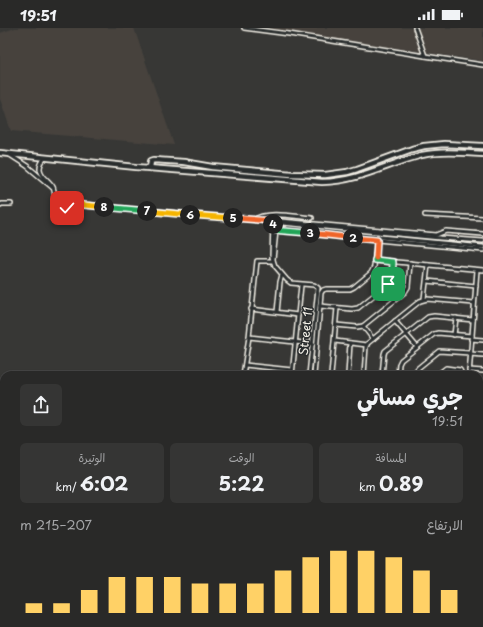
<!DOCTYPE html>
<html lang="ar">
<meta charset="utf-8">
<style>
body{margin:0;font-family:"Playpen Sans","Playpen Sans Arabic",sans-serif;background:#353534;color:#f1f3f6;direction:rtl;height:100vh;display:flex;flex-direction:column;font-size:15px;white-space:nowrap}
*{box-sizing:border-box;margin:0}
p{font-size:13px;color:#a5a6a8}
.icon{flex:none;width:22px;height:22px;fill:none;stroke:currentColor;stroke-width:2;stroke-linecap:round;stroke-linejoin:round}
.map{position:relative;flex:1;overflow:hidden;direction:ltr}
.side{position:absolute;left:0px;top:343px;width:483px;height:256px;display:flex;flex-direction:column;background:#292928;border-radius:12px 12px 0 0;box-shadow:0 1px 3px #0004,0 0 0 1px #454545;direction:rtl}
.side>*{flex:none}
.pin{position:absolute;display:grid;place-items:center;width:34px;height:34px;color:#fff;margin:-17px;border-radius:8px;box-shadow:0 2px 6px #0006}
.km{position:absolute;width:20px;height:20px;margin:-10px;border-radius:50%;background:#222;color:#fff;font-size:11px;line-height:20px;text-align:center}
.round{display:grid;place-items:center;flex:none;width:42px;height:42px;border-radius:6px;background:#353534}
.head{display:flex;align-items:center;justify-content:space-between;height:68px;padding:0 20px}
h1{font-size:22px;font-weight:700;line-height:30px}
.stats{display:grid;grid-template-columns:repeat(3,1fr);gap:6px;height:68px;padding:4px 20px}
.stats div{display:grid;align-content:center;border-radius:6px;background:#353534;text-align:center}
.stats b{font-size:20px;font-weight:700}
.stats small{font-size:11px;font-weight:400}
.stats p{font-size:11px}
.chart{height:112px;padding:8px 20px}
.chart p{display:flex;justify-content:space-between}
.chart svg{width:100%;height:72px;margin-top:4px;stroke:#ffd166;stroke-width:6}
.status{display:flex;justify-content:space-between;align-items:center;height:28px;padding:0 20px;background:#292928;direction:ltr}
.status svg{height:11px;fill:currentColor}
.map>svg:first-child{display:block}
.built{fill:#47433e}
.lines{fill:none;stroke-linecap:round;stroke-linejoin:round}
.street-casing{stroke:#f4f1e8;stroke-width:6}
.secondary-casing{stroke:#f4f1e8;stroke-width:8}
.street{stroke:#2a2d2e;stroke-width:3}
.secondary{stroke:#2a2d2e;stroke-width:4.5}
.split-1-casing{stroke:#fff;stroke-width:8}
.split-2-casing{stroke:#fff;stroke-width:8}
.split-3-casing{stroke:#fff;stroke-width:8}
.split-4-casing{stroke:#fff;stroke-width:8}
.split-5-casing{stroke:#fff;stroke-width:8}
.split-6-casing{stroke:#fff;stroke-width:8}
.split-7-casing{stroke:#fff;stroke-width:8}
.split-8-casing{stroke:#fff;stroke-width:8}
.split-9-casing{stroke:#fff;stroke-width:8}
.split-1{stroke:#22a559;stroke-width:5}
.split-2{stroke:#f0652b;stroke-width:5}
.split-3{stroke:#f0652b;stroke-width:5}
.split-4{stroke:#22a559;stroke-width:5}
.split-5{stroke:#f0652b;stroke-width:5}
.split-6{stroke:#f5b400;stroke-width:5}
.split-7{stroke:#f5b400;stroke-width:5}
.split-8{stroke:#22a559;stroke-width:5}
.split-9{stroke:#f5b400;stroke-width:5}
.labels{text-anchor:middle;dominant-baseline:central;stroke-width:3;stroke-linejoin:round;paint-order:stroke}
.street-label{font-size:12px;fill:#f4f1e8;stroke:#2a2d2e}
</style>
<div class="status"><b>19:51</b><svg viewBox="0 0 49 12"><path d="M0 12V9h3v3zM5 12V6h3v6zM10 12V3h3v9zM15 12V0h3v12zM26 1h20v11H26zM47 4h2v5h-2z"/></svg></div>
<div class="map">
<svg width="483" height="599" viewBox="0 0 483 599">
<rect width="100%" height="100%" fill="#373735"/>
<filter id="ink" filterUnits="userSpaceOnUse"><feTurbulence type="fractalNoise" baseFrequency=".025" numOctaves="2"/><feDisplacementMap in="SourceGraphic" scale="8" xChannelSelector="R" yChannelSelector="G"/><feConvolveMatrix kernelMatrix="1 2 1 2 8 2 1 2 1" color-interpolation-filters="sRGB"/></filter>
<g filter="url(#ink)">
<g class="built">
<path d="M15,0H134L174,117L11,103L0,71V5Z"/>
<path d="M261,0H483V33Z"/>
<path d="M479,369H483V491L479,490Z"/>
</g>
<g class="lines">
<defs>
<g id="street">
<path d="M244,0L289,6L425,28L483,37"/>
<path d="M415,0L425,28"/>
<path d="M10,127L27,138L53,160"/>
<path d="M45,130C42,133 40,137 40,141C41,149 50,153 53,159C55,164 55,174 58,178C61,180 64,180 67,180L71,177L74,176L277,194L282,195L440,210L483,213"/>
<path d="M0,177L2,176H11"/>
<path d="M425,187L483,190"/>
<path d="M254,192C265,182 298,189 312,190"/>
<path d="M273,193L272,229L275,238L287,252L291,255L314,257L318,260L309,347"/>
<path d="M281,193L436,207L446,203L483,206"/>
<path d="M272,202L483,222"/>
<path d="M281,202L288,200L483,219"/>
<path d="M273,231L277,194"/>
<path d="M375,232L483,242"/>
<path d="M427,253L476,258"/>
<path d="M424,271L428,237"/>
<path d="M320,278L352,281L358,280L390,254L392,249L393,234"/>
<path d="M251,281L298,287"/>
<path d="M277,284L280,254L282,247"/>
<path d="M395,293L417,319"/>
<path d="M336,297L357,299L363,298L405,264L408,259L410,235"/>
<path d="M363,298L373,311"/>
<path d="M454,307L456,290"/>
<path d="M249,309L313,316"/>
<path d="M471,311L483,312"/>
<path d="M335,313L367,317"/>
<path d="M470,326L483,327"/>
<path d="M245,337L292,342"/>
<path d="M469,342L483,343"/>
<path d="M243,347L249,309L257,233H273"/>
<path d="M292,347L301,257"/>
<path d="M314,347L321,265L323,262L326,261H350L354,259L371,245L374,239L377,210"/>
<path d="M331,347L337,280"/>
<path d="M348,347L350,315"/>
<path d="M364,347L366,318L368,315L420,273L427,271L474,275"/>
<path d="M382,347L384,326L385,323L428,289L434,288L473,292"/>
<path d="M398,347L399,336L401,332L434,306L438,305L472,308"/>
<path d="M415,347L416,343L418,340L439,323L470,325"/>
<path d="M437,347L446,340L460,342L461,344V347"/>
<path d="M469,347L477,242"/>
<path d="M479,359H483"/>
<path d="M479,365H483"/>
<path d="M479,494H483"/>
<path d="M479,501H483"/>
<path d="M479,505H483"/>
<path d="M0,568L4,570"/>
<path d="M479,571H483L480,599"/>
<path d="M358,595V599"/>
<path d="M394,598L405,599"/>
<path d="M7,599V595"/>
<path d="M13,599H17"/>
<path d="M286,599V595"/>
<path d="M291,599V595"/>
<path d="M376,599L377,595"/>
<path d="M444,599V595"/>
<path d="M464,599V595"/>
</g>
<g id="secondary">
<path d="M0,125L136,139L322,154C360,153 387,136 422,127C442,123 463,125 483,126"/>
<path d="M150,140L151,133L154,132L184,134L213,139L292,146L325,147L347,144L357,141L412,121L424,118L444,116L483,118"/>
</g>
</defs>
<use href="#street" class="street-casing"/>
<use href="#secondary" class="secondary-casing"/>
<use href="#street" class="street"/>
<use href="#secondary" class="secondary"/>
</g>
</g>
<g class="lines" filter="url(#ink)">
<defs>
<path id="split-1" d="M376,230L375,232L393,234L392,251L388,256"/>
<path id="split-2" d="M353,210L377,212L376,230"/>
<path id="split-3" d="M310,205L353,210"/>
<path id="split-4" d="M273,196L272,202L310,205"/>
<path id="split-5" d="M233,190L273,193V196"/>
<path id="split-6" d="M190,187L233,190"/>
<path id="split-7" d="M147,183L190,187"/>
<path id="split-8" d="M104,179L147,183"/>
<path id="split-9" d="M67,180L69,178L74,176L104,179"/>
</defs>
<use href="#split-1" class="split-1-casing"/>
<use href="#split-2" class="split-2-casing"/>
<use href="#split-3" class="split-3-casing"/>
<use href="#split-4" class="split-4-casing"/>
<use href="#split-5" class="split-5-casing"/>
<use href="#split-6" class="split-6-casing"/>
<use href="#split-7" class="split-7-casing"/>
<use href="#split-8" class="split-8-casing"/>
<use href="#split-9" class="split-9-casing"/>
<use href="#split-1" class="split-1"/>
<use href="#split-2" class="split-2"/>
<use href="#split-3" class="split-3"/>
<use href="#split-4" class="split-4"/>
<use href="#split-5" class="split-5"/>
<use href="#split-6" class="split-6"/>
<use href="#split-7" class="split-7"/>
<use href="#split-8" class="split-8"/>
<use href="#split-9" class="split-9"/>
</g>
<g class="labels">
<g class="street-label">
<text transform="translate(305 303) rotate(-84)">Street 11</text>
</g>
</g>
</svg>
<div class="pin" style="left:388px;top:256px;background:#1e9e55"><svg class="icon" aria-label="arrive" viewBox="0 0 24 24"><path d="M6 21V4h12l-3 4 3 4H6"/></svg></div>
<div class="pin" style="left:67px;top:180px;background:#d93025"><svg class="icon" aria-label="check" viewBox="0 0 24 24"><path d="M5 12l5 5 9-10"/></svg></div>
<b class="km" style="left:353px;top:210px">2</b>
<b class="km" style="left:310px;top:205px">3</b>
<b class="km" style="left:273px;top:196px">4</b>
<b class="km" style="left:233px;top:190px">5</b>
<b class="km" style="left:190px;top:187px">6</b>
<b class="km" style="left:147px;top:183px">7</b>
<b class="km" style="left:104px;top:179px">8</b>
<section class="side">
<div class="head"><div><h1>جري مسائي</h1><p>19:51</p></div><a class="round"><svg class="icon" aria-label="share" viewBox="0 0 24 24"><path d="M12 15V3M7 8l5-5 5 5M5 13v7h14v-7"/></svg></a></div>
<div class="stats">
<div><p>المسافة</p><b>0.89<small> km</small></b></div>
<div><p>الوقت</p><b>5:22</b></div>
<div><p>الوتيرة</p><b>6:02<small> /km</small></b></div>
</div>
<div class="chart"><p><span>الارتفاع</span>207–215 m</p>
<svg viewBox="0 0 160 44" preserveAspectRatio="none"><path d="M5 44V38M15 44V38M25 44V30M35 44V22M45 44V22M55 44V22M65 44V26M75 44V26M85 44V26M95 44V18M105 44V10M115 44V6M125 44V6M135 44V10M145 44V18M155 44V30"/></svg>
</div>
</section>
</div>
